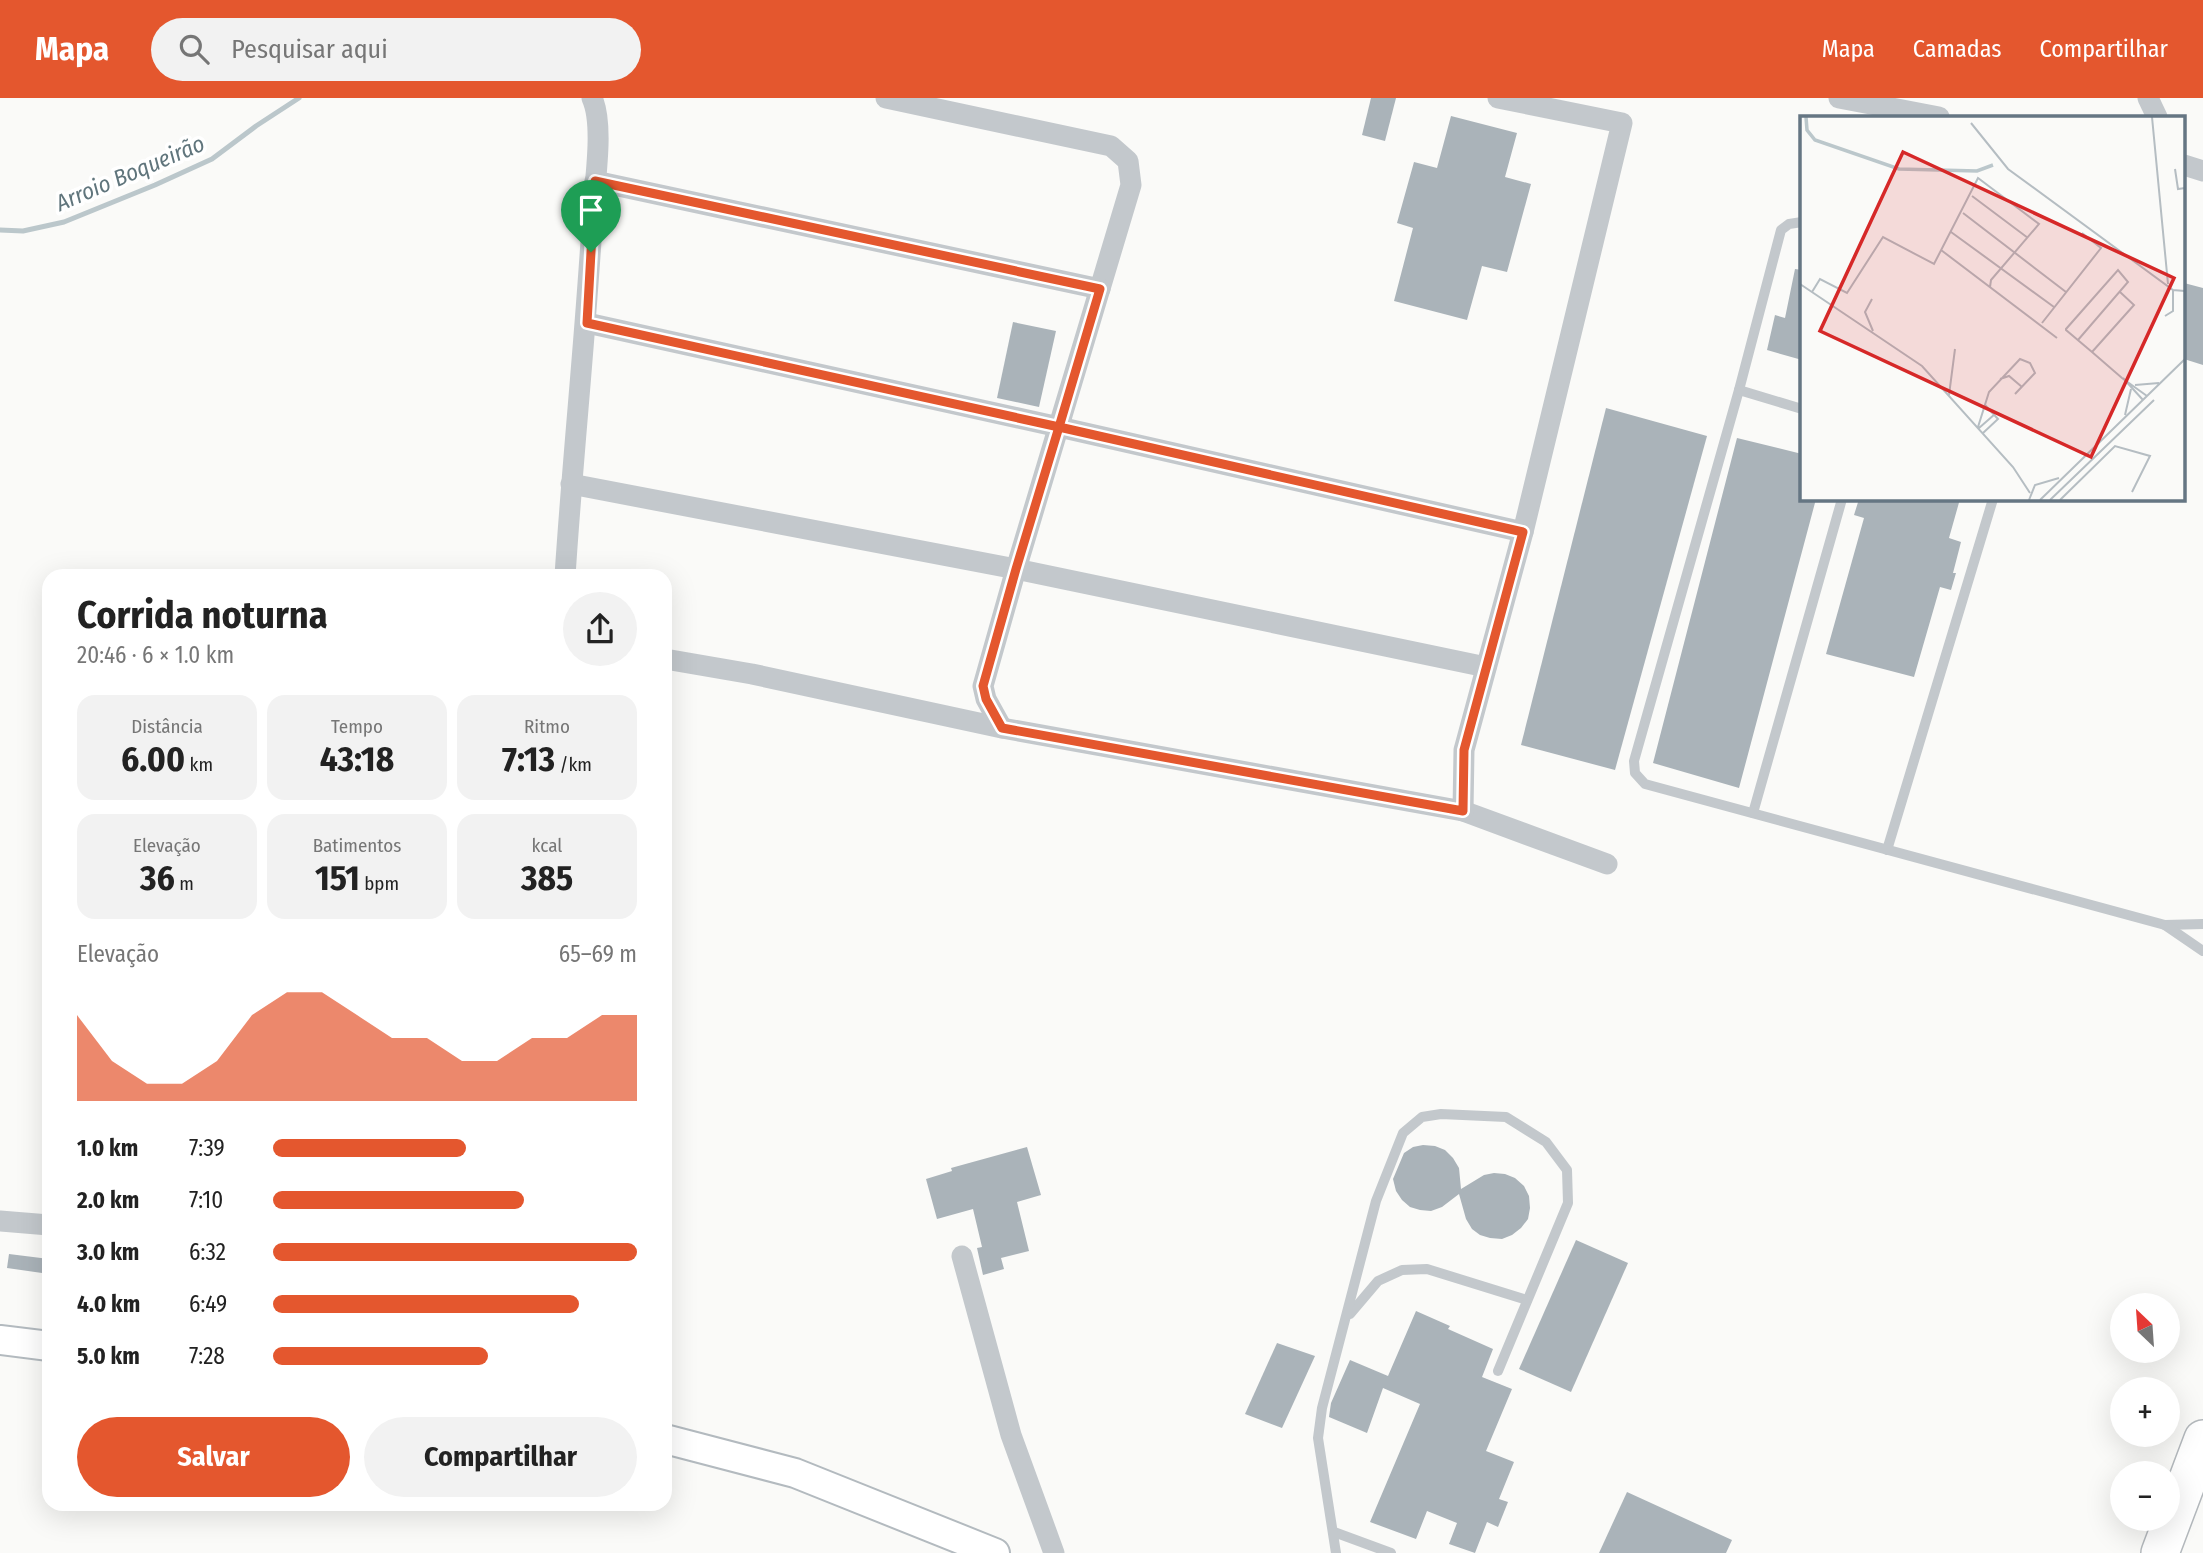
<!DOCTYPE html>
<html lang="pt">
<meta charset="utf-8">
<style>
body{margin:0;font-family:"Fira Sans Condensed",sans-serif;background:#f2f2f2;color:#222;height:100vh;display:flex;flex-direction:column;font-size:26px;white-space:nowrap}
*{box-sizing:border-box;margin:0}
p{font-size:23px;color:#767676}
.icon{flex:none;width:38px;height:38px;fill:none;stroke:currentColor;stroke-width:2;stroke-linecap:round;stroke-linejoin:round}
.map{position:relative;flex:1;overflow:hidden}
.panel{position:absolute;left:42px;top:471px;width:630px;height:942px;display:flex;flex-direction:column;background:#fff;border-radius:21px;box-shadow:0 7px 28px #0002}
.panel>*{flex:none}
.needle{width:46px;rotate:335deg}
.fabs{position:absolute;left:2110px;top:1195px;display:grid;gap:14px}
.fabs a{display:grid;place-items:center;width:70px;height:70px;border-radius:50%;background:#fff;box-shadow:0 7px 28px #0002;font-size:35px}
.pin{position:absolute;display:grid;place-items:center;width:60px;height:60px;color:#fff;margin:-72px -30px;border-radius:50% 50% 50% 0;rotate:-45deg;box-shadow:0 0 7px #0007}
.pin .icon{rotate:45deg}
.round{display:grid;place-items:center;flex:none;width:74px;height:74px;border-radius:37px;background:#f2f2f2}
.overview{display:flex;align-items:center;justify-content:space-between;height:119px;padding:0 35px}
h1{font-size:38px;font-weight:700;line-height:52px}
.stats{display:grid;grid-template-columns:repeat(3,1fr);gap:10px;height:119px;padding:7px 35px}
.stats div{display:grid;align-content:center;border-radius:18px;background:#f2f2f2;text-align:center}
.stats b{font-size:35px;font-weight:700}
.stats small{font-size:19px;font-weight:400}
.stats p{font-size:19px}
.chart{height:196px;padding:14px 35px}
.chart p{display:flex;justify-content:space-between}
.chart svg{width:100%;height:126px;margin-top:7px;fill:#e4572e;opacity:.7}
.action{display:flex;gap:14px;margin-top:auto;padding:14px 35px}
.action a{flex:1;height:80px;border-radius:42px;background:#e4572e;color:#fff;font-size:28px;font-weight:700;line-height:80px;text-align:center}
.action a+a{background:#f2f2f2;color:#222}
ul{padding:0 35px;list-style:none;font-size:23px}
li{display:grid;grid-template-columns:112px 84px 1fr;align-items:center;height:52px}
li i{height:18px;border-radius:9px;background:#e4572e}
header{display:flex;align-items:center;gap:42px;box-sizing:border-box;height:98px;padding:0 35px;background:#e4572e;color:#fff}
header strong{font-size:33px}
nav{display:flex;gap:38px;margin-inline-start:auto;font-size:24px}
.search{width:490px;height:63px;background:#f2f2f2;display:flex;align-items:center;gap:18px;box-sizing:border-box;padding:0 24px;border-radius:38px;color:#767676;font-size:26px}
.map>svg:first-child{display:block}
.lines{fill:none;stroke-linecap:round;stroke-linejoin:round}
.stream{stroke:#bbc7cb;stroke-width:5}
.building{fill:#aab3b9}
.secondary-casing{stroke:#b3babf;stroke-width:32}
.highway-casing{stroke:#b4b9bd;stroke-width:40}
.lane{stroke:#c3c8cc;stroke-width:10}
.street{stroke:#c3c8cc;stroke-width:21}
.secondary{stroke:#fff;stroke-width:28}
.highway{stroke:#fff;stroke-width:37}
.route-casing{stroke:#fff;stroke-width:14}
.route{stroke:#e4572e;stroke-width:9}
.labels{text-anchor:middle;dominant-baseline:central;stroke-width:7;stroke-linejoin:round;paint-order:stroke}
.water-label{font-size:23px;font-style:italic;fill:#60757c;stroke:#fff}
.inset-river{fill:none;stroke:#bbc7cb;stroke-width:3.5}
.inset-road{fill:none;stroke:#b5bdc2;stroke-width:2}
.view{fill:#d62828;fill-opacity:0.15;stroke:#d62828;stroke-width:3.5}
.inset-edge{fill:none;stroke:#657683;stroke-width:3.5}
</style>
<header>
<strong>Mapa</strong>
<div class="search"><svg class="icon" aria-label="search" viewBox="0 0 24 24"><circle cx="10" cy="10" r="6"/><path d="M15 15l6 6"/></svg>Pesquisar aqui</div>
<nav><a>Mapa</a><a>Camadas</a><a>Compartilhar</a></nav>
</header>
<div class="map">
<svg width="2203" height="1455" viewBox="0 0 2203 1455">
<rect width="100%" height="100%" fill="#fafaf8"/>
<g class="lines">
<path class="stream" d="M0,132L23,133L64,124L155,87L212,61L256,28L299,0"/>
</g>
<g class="building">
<path d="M1371,0H1396L1385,43L1362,37Z"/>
<path d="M1451,18L1517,35L1505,79L1531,86L1507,174L1482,168L1467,222L1394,203L1413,130L1397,125L1414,64L1437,70Z"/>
<path d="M1795,171L1802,172V262L1767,252L1775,217L1785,220Z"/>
<path d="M2184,185L2203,190V267L2184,261Z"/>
<path d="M1013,224L1056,233L1039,309L997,300Z"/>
<path d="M1606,310L1707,338L1615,672L1521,647Z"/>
<path d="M1737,340L1802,356V401H1816L1739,690L1653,665Z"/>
<path d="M1859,401H1960L1949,440L1961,444L1953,475H1956L1951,492L1940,489L1914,579L1826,556L1864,420L1854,417Z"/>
<path d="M1423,1047L1435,1048L1445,1052L1453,1060L1459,1070L1461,1091L1484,1077L1494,1075L1505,1076L1515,1080L1524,1088L1529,1098L1530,1110L1528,1121L1521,1130L1512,1137L1502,1141L1490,1140L1480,1137L1472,1131L1466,1121L1459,1096L1442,1109L1431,1113L1420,1112L1410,1109L1402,1102L1396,1093L1393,1081L1404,1055L1413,1049Z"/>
<path d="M1027,1049L1041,1097L1017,1104L1029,1153L1001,1160L1004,1171L983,1177L977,1150L982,1149L973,1111L937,1121L926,1081L952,1073L951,1070Z"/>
<path d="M1576,1142L1628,1165L1571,1294L1519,1271Z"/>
<path d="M9,1156L49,1161V1176L7,1170Z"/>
<path d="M1416,1213L1450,1228L1448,1231L1493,1251L1482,1279L1512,1291L1486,1353L1514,1364L1499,1401L1508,1404L1498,1429L1487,1424L1475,1455L1449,1446L1457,1425L1427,1413L1416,1441L1370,1424L1420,1306L1383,1290L1367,1335L1329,1319L1331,1305L1350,1262L1388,1278Z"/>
<path d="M1277,1245L1315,1258L1282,1330L1245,1316Z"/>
<path d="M1627,1394L1732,1442L1726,1455H1599Z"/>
</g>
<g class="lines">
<defs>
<g id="secondary">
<path d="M0,1242L49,1248"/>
<path d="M665,1341L795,1375L995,1455"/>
</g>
<path id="highway" d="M2160,1455L2203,1341"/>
</defs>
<use href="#secondary" class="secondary-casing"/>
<use href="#highway" class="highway-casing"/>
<g class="lane">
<path d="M1802,124L1789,126L1781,132L1739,292L1634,663L1635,675L1645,686L2165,827L2203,826"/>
<path d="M1739,292L1802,311"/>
<path d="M1753,715L1842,401"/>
<path d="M1887,752L1993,401"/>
<path d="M2165,827L2203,853"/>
<path d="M1350,1216L1378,1183L1402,1172L1427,1171L1527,1202"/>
<path d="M1334,1434L1391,1455"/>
<path d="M1336,1455L1318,1340L1322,1310L1376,1103L1403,1035L1422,1019L1441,1016L1506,1019L1546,1044L1567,1072L1568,1105L1498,1273"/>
</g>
<g class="street">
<path d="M886,0L1111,48L1128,63L1131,87L1016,471L983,588L986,601L1002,630"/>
<path d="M1839,0L1939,19"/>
<path d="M2148,0L2157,19"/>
<path d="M2184,67L2203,73"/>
<path d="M595,83L1100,191"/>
<path d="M587,225L1059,329L1523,434"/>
<path d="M571,386L1016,471L1486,569"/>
<path d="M565,478C573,355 586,234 593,111C595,82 604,26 592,0"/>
<path d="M665,561L752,576L1002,630L1463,713L1607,766"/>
<path d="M1463,713L1464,652L1523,434L1622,25L1498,0"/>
<path d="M0,1123L49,1127"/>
<path d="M962,1158L1011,1337L1054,1455"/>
</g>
<use href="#secondary" class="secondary"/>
<use href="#highway" class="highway"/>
</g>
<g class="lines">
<defs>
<path id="route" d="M591,154L587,225L1059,329L1016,471L983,588L986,601L1002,630L1463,713L1464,652L1523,434L1059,329L1100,191L595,83L591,154"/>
</defs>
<use href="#route" class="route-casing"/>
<use href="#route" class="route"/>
</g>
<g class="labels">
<g class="water-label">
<text transform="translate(130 75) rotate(-23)">Arroio Boqueirão</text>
</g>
</g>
<g transform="translate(1800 18)">
<rect width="385" height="385" fill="#fafaf8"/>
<path class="inset-river" d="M6,1L7,14L15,24L99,53L177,55L193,49"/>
<path class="inset-road" d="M352,1L368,168M171,7L208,53L373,174L385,175M375,53L378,73L385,72M172,80L228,122M163,97L266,176M151,116L254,191M141,134L257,222M0,168L122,250L213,351L230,377M12,176L20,163L47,177L83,121L134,148L178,62L239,108L191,164L190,171M72,183L65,196L73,215M365,200L373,195V174M242,207L301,132L282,117M278,224L328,166L318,154L266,213V214L292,236L322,262L347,280M292,236L334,189L320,176M323,262L343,284M200,263L209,260L222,271M335,269L359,267M149,279L155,233M325,299L331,273M178,311L189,276L220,243L230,247L235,257L215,278M179,312L195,298M183,317L198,303L185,289M229,384L235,369L259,362M240,384L385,243M250,384L354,284M260,384L315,330L350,340L332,376"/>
<path class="view" d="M103,36L374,162L291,341L20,215Z"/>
<rect width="385" height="385" class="inset-edge"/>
</g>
</svg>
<div class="fabs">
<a><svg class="needle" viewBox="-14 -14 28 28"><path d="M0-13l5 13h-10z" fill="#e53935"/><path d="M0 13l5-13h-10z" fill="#767676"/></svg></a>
<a>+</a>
<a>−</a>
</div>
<div class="pin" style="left:591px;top:154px;background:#1e9e55"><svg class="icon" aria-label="arrive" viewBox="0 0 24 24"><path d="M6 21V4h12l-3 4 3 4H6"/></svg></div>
<section class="panel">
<div class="overview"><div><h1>Corrida noturna</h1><p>20:46 · 6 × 1.0 km</p></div><a class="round"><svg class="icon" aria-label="share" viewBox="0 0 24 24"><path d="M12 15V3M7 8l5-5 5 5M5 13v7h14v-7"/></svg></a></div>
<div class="stats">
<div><p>Distância</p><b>6.00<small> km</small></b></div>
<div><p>Tempo</p><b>43:18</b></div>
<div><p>Ritmo</p><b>7:13<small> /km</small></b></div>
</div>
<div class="stats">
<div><p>Elevação</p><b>36<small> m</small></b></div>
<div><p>Batimentos</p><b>151<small> bpm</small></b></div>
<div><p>kcal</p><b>385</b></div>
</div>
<div class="chart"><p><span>Elevação</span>65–69 m</p>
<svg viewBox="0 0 160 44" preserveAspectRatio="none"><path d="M0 44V14L10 30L20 38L30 38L40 30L50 14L60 6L70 6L80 14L90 22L100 22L110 30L120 30L130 22L140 22L150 14L160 14V44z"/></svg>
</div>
<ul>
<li><b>1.0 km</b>7:39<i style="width:53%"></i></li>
<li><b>2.0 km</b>7:10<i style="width:69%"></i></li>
<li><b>3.0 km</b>6:32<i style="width:100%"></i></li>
<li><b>4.0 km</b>6:49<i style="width:84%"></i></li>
<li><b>5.0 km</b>7:28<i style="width:59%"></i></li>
</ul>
<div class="action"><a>Salvar</a><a>Compartilhar</a></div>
</section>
</div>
